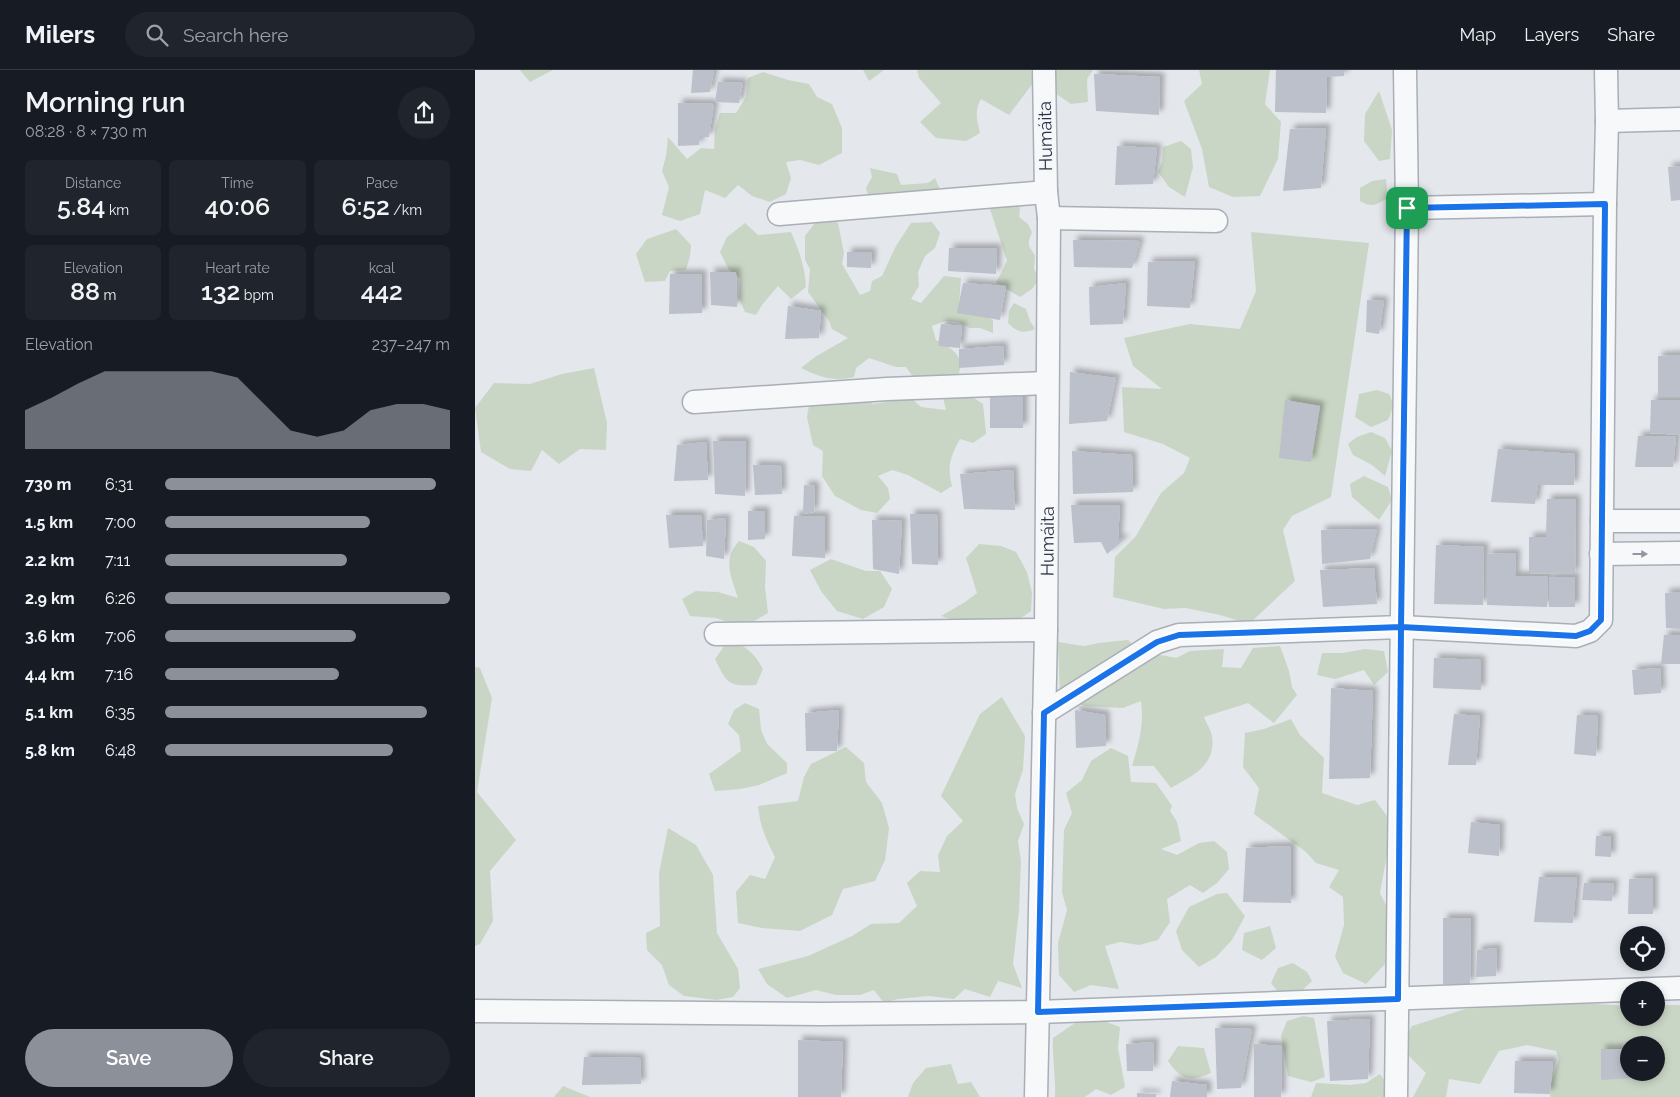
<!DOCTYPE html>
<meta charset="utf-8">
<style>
body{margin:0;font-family:Raleway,sans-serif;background:#20242c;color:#f1f3f6;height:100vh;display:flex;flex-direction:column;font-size:19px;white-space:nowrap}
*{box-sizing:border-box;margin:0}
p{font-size:16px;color:#9ea1a6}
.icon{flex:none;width:28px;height:28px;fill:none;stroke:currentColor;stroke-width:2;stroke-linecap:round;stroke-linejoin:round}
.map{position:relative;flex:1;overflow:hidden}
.side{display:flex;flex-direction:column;background:#171b24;width:475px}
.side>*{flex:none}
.tools{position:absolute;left:1145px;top:856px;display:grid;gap:10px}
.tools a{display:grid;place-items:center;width:45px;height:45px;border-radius:50%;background:#171b24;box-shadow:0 2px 8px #0003;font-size:25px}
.pin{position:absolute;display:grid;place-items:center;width:42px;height:42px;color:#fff;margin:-21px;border-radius:10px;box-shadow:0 2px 8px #0006}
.round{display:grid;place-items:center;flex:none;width:52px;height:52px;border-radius:26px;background:#20242c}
.headline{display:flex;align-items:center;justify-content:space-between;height:85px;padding:0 25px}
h1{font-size:28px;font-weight:600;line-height:38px}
.metrics{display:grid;grid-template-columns:repeat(3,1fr);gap:8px;height:85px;padding:5px 25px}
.metrics div{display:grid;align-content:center;border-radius:8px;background:#20242c;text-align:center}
.metrics b{font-size:25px;font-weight:600}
.metrics small{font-size:14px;font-weight:400}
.metrics p{font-size:14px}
.chart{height:140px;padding:10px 25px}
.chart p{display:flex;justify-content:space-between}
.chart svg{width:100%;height:90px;margin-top:5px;fill:#8c9099;opacity:.7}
.primary-button{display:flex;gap:10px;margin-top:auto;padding:10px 25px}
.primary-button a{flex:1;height:58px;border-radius:30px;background:#8c9099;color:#fff;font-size:20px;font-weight:600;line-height:58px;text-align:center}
.primary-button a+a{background:#20242c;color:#f1f3f6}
ul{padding:0 25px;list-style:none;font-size:16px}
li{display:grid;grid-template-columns:80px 60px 1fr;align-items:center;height:38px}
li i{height:12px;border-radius:6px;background:#8c9099}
header{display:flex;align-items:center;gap:30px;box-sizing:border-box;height:70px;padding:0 25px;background:#171b24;border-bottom:1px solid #363941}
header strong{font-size:24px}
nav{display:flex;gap:28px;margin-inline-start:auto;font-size:18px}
.search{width:350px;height:45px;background:#20242c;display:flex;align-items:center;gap:12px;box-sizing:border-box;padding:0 18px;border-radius:28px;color:#9ea1a6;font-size:19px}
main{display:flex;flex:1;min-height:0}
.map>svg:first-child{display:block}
.green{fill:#c9d6c5;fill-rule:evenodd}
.building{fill:#bbc0ca;filter:url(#shadow)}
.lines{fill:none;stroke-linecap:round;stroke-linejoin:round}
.minor-casing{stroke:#a9aeb7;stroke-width:25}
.minor{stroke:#f7f8fa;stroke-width:22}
.oneway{fill:#9196a0}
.route-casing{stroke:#fff;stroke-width:10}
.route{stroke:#1a73e8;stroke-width:6}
.labels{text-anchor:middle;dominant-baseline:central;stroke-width:4;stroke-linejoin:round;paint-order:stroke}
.street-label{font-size:18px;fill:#2b3445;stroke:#f4f6f9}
</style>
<header>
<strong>Milers</strong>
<div class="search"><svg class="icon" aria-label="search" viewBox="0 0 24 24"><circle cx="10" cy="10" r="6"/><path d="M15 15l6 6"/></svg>Search here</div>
<nav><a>Map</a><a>Layers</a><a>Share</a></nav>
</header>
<main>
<section class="side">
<div class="headline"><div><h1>Morning run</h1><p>08:28 · 8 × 730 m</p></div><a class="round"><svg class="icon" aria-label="share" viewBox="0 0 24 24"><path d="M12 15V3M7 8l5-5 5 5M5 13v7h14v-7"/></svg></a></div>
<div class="metrics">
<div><p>Distance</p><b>5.84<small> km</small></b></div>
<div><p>Time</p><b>40:06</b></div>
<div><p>Pace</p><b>6:52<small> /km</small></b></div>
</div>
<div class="metrics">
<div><p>Elevation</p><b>88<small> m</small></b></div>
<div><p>Heart rate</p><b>132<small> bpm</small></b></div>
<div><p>kcal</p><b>442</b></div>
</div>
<div class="chart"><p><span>Elevation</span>237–247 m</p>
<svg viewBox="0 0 160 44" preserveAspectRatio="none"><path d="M0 44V25L10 19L20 12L30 6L40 6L50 6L60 6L70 6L80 9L90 22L100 35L110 38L120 35L130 25L140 22L150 22L160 25V44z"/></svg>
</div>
<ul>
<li><b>730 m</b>6:31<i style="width:95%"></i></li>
<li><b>1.5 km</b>7:00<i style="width:72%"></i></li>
<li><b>2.2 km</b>7:11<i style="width:64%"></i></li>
<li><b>2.9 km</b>6:26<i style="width:100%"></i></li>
<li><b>3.6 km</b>7:06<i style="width:67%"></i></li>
<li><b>4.4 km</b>7:16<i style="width:61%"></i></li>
<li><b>5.1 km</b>6:35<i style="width:92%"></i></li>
<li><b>5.8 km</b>6:48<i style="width:80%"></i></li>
</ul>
<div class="primary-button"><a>Save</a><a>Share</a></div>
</section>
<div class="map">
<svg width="1205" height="1027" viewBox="0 0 1205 1027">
<defs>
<filter id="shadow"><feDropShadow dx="4.5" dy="-4.5" stdDeviation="2.5" flood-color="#0004"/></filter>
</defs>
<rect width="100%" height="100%" fill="#e4e7ec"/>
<g class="green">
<path d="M45,0H78L55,12Z"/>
<path d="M388,0H409L394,11Z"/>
<path d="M442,0H556L558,13L534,45L506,29C499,41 502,50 505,63L491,71L461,68L445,52L466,33L444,8Z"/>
<path d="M579,0H618L612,9L613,32L596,34L580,23Z"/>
<path d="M724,0H795L790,34L806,52L803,89L785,126L758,127L734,117L727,79L709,31L727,14Z"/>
<path d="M288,2L313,10L334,14L342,27L357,34L367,58V83L344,95L325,90L311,92L316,108L311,124L295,132L277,126L263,115L250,128L230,120L225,144L205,151L187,145L194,117L187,101L191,86L193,67L212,89L226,78L239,79L240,59L245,43H261L271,27L273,8Z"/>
<path d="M904,21L917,60L915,89L904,91L889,71L890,44Z"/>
<path d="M706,71L716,79L718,97L710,127L694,117L683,102L687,92L688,77Z"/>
<path d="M395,98L422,104L426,115L453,113L460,108L467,124L394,129L391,118L397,107Z"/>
<path d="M911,109L913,128C901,135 897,138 885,131V118L897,111Z"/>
<path d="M518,125L541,127L545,139L544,147L553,154L557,162L554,170V176L560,186L559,199L564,209L557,219L545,227L521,213L532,191L515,139Z"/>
<path d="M354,149L363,153L369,183L367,194L385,225L395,221L397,211L407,206L421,176L436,153L457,152L465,163L460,178L450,186L443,202L444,216L436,229L446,233L469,206L486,208L484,233L518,250V263L505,258H495L483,252L470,251L457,256L461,270C473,277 488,283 485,299C485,303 480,309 478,313L441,311L431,297H421L394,288L381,298L379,307C359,312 344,307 326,298L340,287L373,268L357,259L354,251L333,222L335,199L330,190V166L339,154Z"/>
<path d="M270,153L283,165L316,162C324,180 330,197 331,217L316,229L303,216L287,235L281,245L270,242L264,228L265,208L254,200L245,182L252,167Z"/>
<path d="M201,159L216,175L215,186L211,200L195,201L190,211L170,212L161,184L172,169Z"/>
<path d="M776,162L894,173L856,427L817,446L808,460L820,511L774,554L745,545L711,538L689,539L638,527L640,487L661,466L686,423L709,403L715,388L688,374L649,362L647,317L687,319L658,296L649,268L715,254L765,259L781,221Z"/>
<path d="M539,233L551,239L555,251L560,259C547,264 542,262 533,253L534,241Z"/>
<path d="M119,298L132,353L131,380L105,379L84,394L67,380L56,401L35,399L6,382L0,338L19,313L55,314L87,304Z"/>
<path d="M483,317L508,334L511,364L498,373L485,369C475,387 472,397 477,416L466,423L433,405L417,400L403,406L413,418L415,429L402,443L386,440L360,426L347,406L348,381L338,375L332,347L335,329L381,319L398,334L436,328L446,337L471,340L467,323Z"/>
<path d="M902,320L914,324L919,335L913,350L896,357L880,347L884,324Z"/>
<path d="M896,362L910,368L917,381L910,406L897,395L878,385L873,374L882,367Z"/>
<path d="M889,406L913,417L917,430L904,450L877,427L875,414Z"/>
<path d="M264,471L279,477L291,491L290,517L293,543L274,554L261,555L241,548L215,546L207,529L221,521L243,522L263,528C256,506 247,490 264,471Z"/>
<path d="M504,474L526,476L541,482L552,502L557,523L556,541L542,551L491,554L466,546L490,532L502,523L491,488Z"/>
<path d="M356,489L391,501H405L417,519L409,537L388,549L362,541L346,521L335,500Z"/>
<path d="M254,569C271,577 279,582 288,599L281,615C253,617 252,613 240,589Z"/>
<path d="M653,570L665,581L701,588L715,581L749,579L747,597L766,598L778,578L805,576L814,601L817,617L822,625L799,653L773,633L729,647C731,653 736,660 737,666C741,696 718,705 696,718L679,696H657C664,673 669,656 666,631L648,638L611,636L585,628L583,572L609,576L624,573Z"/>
<path d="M890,579L909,581L913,602L899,615L889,600L860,609L842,605L847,583H868Z"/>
<path d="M0,597L5,598L17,628L2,722L41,770L15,801L18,851L5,874L0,876Z"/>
<path d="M527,627L550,666L548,700L540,724L542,738L549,754L543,771L546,791L544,840L538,894L547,918L523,911L515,927L490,919L479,929L454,926L423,929L409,933L399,920L385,925H361L341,920L312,928L292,914L283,899L333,886L377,866L396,854L424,853L442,836L432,813L445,801L465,802L463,785L472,766L488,751L466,726L505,644Z"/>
<path d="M270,633L284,639L286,660L292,674L312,693V703L284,715L265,719L240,721L234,704L266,681L264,665L253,654L259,640Z"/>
<path d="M816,649L825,665L849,688L847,723L882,735L900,730L912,746L914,773L905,823L912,837L910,894L891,914L868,903L860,887L869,855L868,827L854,817L864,800L841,793L831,782L779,744L784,718L768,697L770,663L789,659Z"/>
<path d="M371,677L389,693L391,712L407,733L414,758L410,790L400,811L368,819L357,845L325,861L287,858L263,853L261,822L275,805L290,809L300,787C291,770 285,756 283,736L323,731L329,707L336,694Z"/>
<path d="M636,678L653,686L656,712L681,713L697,736L695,741L702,752L706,771L686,779L702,785L724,773L739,771L752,782L754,799L742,813L728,823L715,815L692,829L695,852L683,870L664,875L645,872L630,876L644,919L616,915L599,922L584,905L583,873L592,840L587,822L589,760L597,743L591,723L607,710L616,691Z"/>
<path d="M193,758L221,775L238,805L242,863L263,899L265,918L258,927L241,930L209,926L194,915L187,895L172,880L171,863L185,856L184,803Z"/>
<path d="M752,823L770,846L757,870L741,887L724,897L707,880L701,861L714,837L742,824Z"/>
<path d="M795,856L801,878L787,890L767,880L769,863Z"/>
<path d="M818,893L832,902L837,911L822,925L804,923L796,913L803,898Z"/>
<path d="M1089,932L1154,936V948H1181V935H1205V1027H1076L1075,1026L1076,1012L1084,989L1081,981L1052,975L1024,981L1005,1014L974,1009L971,1027H938L951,1003L933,985L930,968L937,956L990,939ZM1154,975H1181V1002H1154Z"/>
<path d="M828,946L839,948L850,1007L836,1012L813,1006L806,966L812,951Z"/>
<path d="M626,950L645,957L643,978L650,1017L636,1025L621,1019L610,1027H580C581,1007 577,988 578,968L600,953Z"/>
<path d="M703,976L729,978L736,1003C716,1012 706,1010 693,991Z"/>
<path d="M476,994L483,1014L496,1012L505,1027H433L438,1013L451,998Z"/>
<path d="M905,1004L913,1016L912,1027H836L841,1013L875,1015L891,1013Z"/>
<path d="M88,1016L115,1027H79Z"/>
</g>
<g class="building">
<path d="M218,0H239L235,22L216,23Z"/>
<path d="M801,0H869V6L852,7L851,43L800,42Z"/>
<path d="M619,4L685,7L684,45L621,41Z"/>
<path d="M243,12L268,13L264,33L240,32Z"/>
<path d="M203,33L239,34L234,67H225L224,75L203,76Z"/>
<path d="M851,58L846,118L808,121L815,59Z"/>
<path d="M642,76L682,78L678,114L640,115Z"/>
<path d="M1205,96V130L1196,131L1193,97Z"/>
<path d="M598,170L665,171L657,198L599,197Z"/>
<path d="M474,178H522L521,204L473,201Z"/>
<path d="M372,182H397L396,198L372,197Z"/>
<path d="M720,191L715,238L672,236L673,192Z"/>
<path d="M235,202H261L262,237L236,235Z"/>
<path d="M195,204H227V243L194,244Z"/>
<path d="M488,213L531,216L525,250L482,243Z"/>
<path d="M651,213L648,254L615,255L614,217Z"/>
<path d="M892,230L909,231L904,264L891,262Z"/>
<path d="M313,236L346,241L344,268L310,269Z"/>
<path d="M466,254L487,256L485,278L463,276Z"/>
<path d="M528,276L529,295L484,298V279Z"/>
<path d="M1205,285V327H1183V286Z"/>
<path d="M595,302L641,308L632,351L594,354Z"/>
<path d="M548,323V358H515V324Z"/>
<path d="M810,330L845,336L836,392L804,388Z"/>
<path d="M1176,330H1205V365L1175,363Z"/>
<path d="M1163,366H1201L1198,397H1160Z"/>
<path d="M238,371H271L270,426L240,424Z"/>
<path d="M231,372L233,410L199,411L202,375Z"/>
<path d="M1023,379L1100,384L1099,415H1063L1060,434L1016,432Z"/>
<path d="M597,381L657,385L658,422L598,424Z"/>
<path d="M278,395L306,396L307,424L280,425Z"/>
<path d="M538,400L540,440L489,439L485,404Z"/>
<path d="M329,415L340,416L339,442L328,444Z"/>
<path d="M1072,429H1101L1100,504L1054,503V467H1071Z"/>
<path d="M596,435H645L643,469H650L632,484L626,472L599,473Z"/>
<path d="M273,441H290V469L273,470Z"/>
<path d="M435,444H462L463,495L437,494Z"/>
<path d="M191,445H226L228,476L194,478Z"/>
<path d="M319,446H350V488L317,486Z"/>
<path d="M251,448L249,489L231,486L232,450Z"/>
<path d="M397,450L427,451L424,504L398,499Z"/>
<path d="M902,459L895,489L847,494L846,460Z"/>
<path d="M961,475L1009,477L1008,535L959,534Z"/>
<path d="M1041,483L1040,506H1073L1072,537L1012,535V484Z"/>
<path d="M899,498L902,534L848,537L845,500Z"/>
<rect x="1074" y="507" width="26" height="30"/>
<path d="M1205,522V559L1191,558L1190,523Z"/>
<path d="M1189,565H1205V594H1186Z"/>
<path d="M959,588L1006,590V620L958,618Z"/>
<path d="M1185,598L1186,623L1159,625L1157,600Z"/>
<path d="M856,618L898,621L895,708L854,709Z"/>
<path d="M364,640L362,681H331L330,643Z"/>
<path d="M600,640L630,645L631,676L601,678Z"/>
<path d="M979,644L1005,646L1001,695H973Z"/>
<path d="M1102,645L1123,646L1121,686L1099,684Z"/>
<path d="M996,752L1025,755L1024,786L993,783Z"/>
<path d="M1121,766H1136V787L1120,786Z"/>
<path d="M816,776V833L768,832L771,778Z"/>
<path d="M1064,807H1102L1098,853L1059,852Z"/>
<path d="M1178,808V844H1153L1154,809Z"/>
<path d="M1109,813H1139L1137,831L1107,830Z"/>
<path d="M968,848H996L995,914H968Z"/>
<path d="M1022,878L1021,906L1001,907L1002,880Z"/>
<path d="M895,949L893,1009L855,1011L852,951Z"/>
<path d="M740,958L777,959L766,1018L742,1019Z"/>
<path d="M323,970L368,972L366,1027H323Z"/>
<path d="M679,972L678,1001H652L651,974Z"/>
<path d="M779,974L807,976L806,1027H779Z"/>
<path d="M1126,979H1154V1002H1158L1157,1008L1126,1010Z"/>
<path d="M109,987L165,988L166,1014L107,1015Z"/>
<path d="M1040,991H1078L1075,1024L1039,1023Z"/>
<path d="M697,1011L732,1015V1027H695Z"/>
<path d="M662,1023L681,1024V1027H662Z"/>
</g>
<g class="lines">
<defs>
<g id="minor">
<path d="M1132,51L1205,49"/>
<path d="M932,138L1130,134"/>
<path d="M304,144L571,122"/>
<path d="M574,148L741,151"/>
<path d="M219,332L412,319L572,313"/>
<path d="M1127,451H1205"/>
<path d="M1126,484L1205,483"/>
<path d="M241,564L571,560"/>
<path d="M569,643L682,572L704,565L926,557L1101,566L1115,561L1126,550L1130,134L1132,51L1131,0"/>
<path d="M0,941L346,944L563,942L1205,918"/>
<path id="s1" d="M561,1027L571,560L574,148L571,122L569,0"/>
<path d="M921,1027L932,138L930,0"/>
</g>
</defs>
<use href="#minor" class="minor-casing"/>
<use href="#minor" class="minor"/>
</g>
<defs><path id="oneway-solid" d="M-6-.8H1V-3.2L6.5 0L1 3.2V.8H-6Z" transform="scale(1.25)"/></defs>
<use class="oneway" href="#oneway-solid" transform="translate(1165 484)"/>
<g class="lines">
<defs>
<path id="route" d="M932,138L926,557L704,565L682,572L569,643L563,942L923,929L926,557L1101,566L1115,561L1126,550L1130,134L932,138"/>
</defs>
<use href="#route" class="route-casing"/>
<use href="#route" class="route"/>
</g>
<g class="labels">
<g class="street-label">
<text transform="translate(570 66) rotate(-91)">Humáita</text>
<text stroke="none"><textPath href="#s1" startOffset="556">Humáita</textPath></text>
</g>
</g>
</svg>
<div class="tools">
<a><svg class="icon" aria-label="locate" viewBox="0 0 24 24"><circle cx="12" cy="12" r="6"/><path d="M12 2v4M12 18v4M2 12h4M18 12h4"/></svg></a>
<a>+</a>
<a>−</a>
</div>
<div class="pin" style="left:932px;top:138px;background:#1e9e55"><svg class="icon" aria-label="arrive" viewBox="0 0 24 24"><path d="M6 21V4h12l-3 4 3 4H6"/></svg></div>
</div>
</main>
